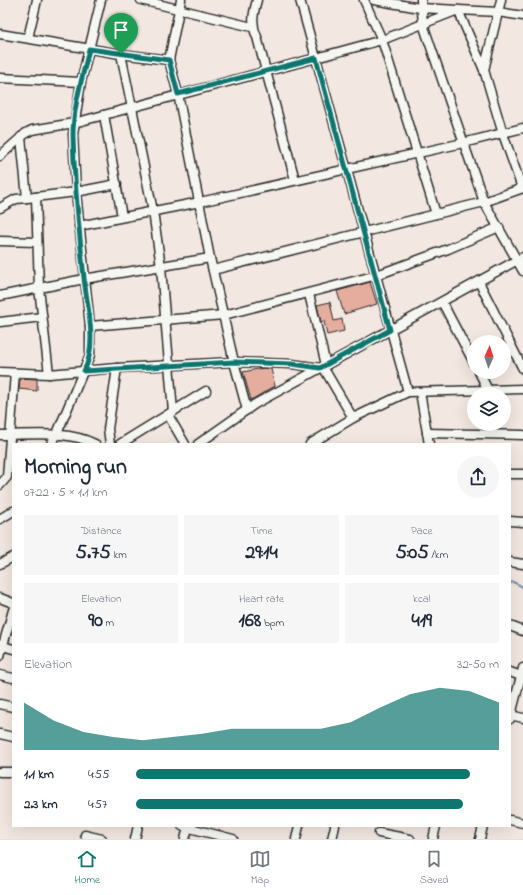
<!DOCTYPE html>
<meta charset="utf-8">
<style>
body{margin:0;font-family:"Indie Flower",sans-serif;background:#f6f6f7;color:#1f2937;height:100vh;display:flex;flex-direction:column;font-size:15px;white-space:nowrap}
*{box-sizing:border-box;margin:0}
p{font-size:13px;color:#747a83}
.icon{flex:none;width:22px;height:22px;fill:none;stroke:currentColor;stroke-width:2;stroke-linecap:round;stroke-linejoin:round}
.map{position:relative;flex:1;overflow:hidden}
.drawer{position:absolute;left:12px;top:443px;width:499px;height:384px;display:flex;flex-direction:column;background:#fff;border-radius:0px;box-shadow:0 4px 16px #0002}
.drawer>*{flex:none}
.needle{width:26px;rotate:3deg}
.buttons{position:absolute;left:467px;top:335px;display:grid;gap:8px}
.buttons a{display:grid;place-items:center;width:44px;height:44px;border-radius:50%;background:#fff;box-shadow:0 4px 16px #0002;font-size:20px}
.pin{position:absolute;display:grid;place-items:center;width:34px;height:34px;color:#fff;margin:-41px -17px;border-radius:50% 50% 50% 0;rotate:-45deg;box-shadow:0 0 4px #0007}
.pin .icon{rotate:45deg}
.round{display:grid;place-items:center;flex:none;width:42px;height:42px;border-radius:21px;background:#f6f6f7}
.summary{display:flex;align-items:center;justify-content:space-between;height:68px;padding:0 12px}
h1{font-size:22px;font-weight:700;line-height:30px}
.metrics{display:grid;grid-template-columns:repeat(3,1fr);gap:6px;height:68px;padding:4px 12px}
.metrics div{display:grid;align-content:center;border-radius:0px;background:#f6f6f7;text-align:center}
.metrics b{font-size:20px;font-weight:700}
.metrics small{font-size:11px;font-weight:400}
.metrics p{font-size:11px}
.chart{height:112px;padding:8px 12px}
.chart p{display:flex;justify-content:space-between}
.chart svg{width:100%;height:72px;margin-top:4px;fill:#0f766e;opacity:.7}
ul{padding:0 12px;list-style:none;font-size:13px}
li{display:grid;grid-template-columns:64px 48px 1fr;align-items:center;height:30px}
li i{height:10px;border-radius:5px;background:#0f766e}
.tab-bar{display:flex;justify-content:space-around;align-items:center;height:56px;border-top:1px solid #e0e1e3;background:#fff;font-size:11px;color:#747a83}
.tab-bar a{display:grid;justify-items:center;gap:2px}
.tab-bar .current{color:#0f766e}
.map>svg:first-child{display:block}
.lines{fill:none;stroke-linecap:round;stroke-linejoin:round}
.stream{stroke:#6c92a7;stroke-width:2}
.building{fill:#e5ad9e;stroke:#2b2b2b}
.minor-casing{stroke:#2b2b2b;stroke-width:11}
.minor{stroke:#f6f6f2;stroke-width:8}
.route-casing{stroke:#fff;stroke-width:8}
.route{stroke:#0f766e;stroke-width:5}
</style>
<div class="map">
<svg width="523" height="839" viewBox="0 0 523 839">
<rect width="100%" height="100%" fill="#f3e7e1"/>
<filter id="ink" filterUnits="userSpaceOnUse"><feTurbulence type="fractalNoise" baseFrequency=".025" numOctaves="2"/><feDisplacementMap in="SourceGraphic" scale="8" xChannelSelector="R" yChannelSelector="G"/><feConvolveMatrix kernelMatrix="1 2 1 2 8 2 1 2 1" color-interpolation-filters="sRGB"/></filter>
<g filter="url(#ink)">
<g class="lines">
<path class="stream" d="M510,583L513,582L523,587"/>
</g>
<g class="building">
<path d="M370,282L377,304L344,314L337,291Z"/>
<path d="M330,302L334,321L342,319L344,331L327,335L324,321L321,322L317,305Z"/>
<path d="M263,368L271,369L275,386L251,400L243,372Z"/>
<path d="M20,378L37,379V391L19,389Z"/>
</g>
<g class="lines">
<defs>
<g id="minor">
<path d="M141,0L252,27"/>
<path d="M181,0L169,60L178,94L210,258L234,362L247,410"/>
<path d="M257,0C253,14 251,24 257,37L295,180"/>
<path d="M300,0L408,392"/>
<path d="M364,0L382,40L436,214"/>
<path d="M374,0L420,8L498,12L523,16"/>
<path d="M421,0L423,24L484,202L523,271"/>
<path d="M458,10L484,70L503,134L522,188"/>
<path d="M0,34L121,54L169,60"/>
<path d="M28,38L37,0"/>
<path d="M121,54L153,211L161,267L173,412"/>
<path d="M484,70L501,0"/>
<path d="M0,78L81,82"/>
<path d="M104,115L122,217"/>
<path d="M21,137L27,198L76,192L117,184"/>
<path d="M0,156L26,133L32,130L74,123L316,58L382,40L458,10"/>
<path d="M36,197L39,288L49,374"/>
<path d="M0,208L16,199L27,198"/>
<path d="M79,226L200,202L463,143L523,128"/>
<path d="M0,241L37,242"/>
<path d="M213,270L484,202L523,188"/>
<path d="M479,282L523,369"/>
<path d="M309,294L326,365"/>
<path d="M0,296L84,279L210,258"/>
<path d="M442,302L474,363"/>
<path d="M0,322L42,317"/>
<path d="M90,326L224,315L377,275L448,249L499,227"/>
<path d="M323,367L353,418"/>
<path d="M0,372L49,374L117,368L234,362L292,364L320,368"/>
<path d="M479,372L488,390"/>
<path d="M420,392L429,444"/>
<path d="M168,415L185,444"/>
<path d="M427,433L523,435"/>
<path d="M0,435C31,435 67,430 95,444"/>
<path d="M51,444L56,436L90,355V326L76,192L73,134L81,82L101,0"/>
<path d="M110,444L108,429L117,368"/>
<path d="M120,444L206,391"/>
<path d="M198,444L255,404L523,257"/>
<path d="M310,444L353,418L408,392L523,389"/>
<path d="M510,474H523"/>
<path d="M0,485L7,477L15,373"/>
<path d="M0,519L13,511"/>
<path d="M510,521L523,522"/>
<path d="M510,562L523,564"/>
<path d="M0,564L13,557"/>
<path d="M0,598L13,603"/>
<path d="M510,626L523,631"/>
<path d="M0,645L13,649"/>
<path d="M0,656L13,610"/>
<path d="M510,672L521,676L510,719"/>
<path d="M0,675L13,678"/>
<path d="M521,676L523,668"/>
<path d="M0,704L13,707"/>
<path d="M510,715L523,718"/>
<path d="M0,734L13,737"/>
<path d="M0,772H13"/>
<path d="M510,820L523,823"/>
<path d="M182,826L233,839"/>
<path d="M379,833L410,839"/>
<path d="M85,835L102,839"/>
<path d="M135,839L138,826"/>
<path d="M185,839L188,828"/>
<path d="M296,839L299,826"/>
<path d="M332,839L335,826"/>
<path d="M433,839L436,826"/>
<path d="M480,839L483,826"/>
</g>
</defs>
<use href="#minor" class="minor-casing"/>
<use href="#minor" class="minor"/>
</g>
</g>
<g class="lines" filter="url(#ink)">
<defs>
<path id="route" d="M89,49L169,60L178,94L316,58L390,330L320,368L292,364L234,362L84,371C98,344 87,307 84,278C79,231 74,183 73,135C73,107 83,76 89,49Z"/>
</defs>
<use href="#route" class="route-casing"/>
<use href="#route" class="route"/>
</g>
</svg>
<div class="buttons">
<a><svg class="needle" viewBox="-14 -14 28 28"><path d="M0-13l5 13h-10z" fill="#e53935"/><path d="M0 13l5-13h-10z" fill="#747a83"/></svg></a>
<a><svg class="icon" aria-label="layers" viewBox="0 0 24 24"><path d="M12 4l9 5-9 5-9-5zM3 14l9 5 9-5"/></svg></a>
</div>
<div class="pin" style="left:121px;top:54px;background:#1e9e55"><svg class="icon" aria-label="arrive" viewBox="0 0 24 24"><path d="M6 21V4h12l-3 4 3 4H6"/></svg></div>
<section class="drawer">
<div class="summary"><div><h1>Morning run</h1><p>07:22 · 5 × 1.1 km</p></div><a class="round"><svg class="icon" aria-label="share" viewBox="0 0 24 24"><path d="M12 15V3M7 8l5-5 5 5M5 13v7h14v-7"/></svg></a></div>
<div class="metrics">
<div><p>Distance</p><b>5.75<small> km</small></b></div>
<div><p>Time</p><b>29:14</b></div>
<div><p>Pace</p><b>5:05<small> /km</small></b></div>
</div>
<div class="metrics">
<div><p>Elevation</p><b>90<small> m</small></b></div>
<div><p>Heart rate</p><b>168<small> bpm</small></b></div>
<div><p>kcal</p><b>419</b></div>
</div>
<div class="chart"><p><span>Elevation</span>32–50 m</p>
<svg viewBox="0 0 160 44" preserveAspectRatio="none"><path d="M0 44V15L10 26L20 33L30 36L40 38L50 36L60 34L70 31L80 31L90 31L100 31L110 27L120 18L130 10L140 6L150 8L160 15V44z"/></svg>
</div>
<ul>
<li><b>1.1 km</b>4:55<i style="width:92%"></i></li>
<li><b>2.3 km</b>4:57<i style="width:90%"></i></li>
</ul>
</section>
</div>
<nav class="tab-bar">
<a class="current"><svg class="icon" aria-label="home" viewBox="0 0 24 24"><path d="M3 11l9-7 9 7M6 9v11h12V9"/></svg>Home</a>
<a><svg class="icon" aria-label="map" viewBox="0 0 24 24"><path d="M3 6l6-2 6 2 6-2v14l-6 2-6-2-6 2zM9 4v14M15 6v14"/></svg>Map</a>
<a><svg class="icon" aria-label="saved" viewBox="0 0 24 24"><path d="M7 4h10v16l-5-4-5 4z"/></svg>Saved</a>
</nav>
